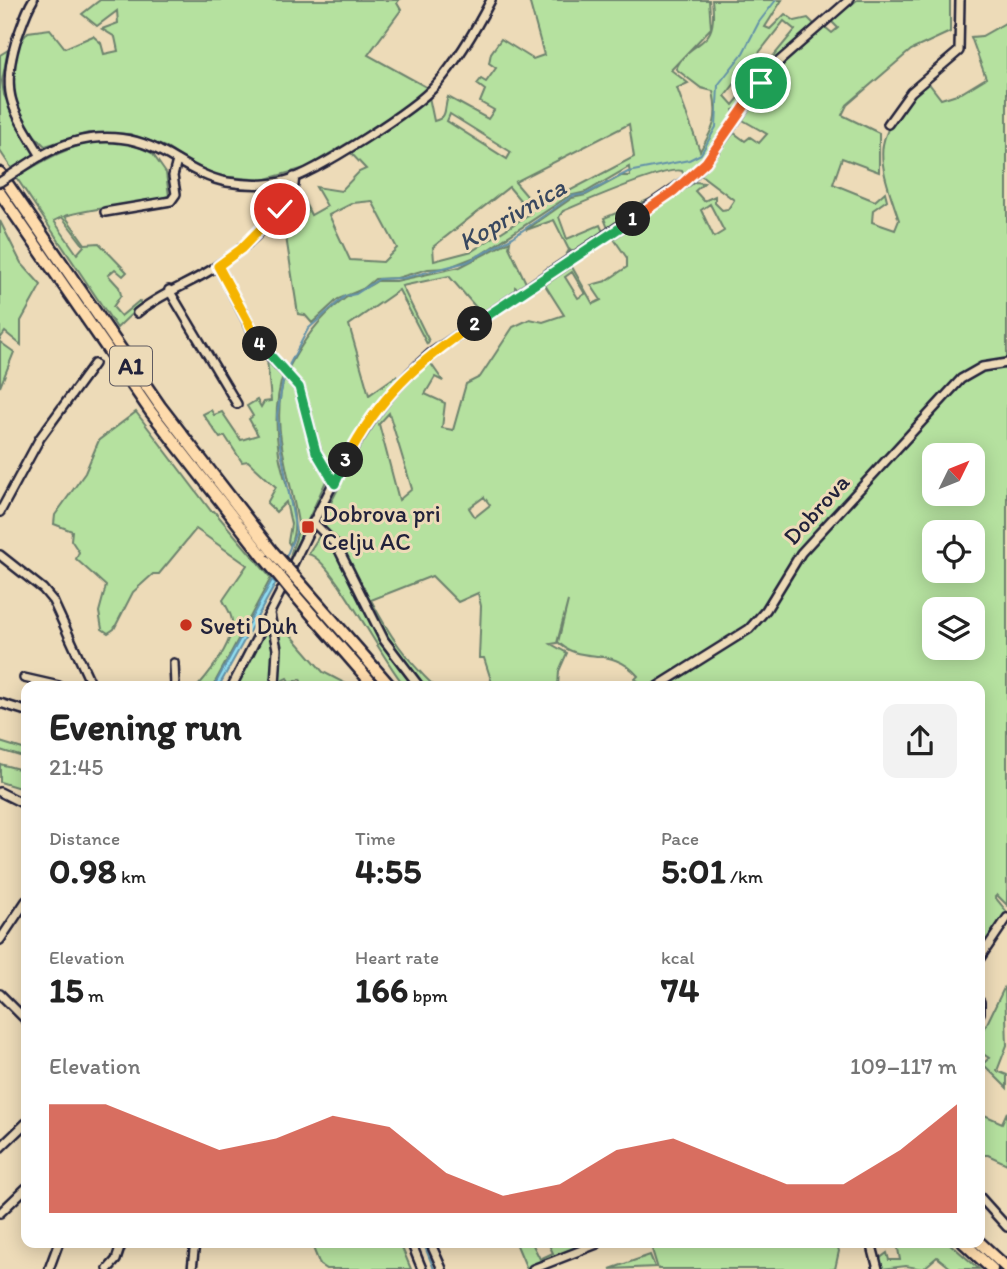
<!DOCTYPE html>
<meta charset="utf-8">
<style>
body{margin:0;font-family:Itim,sans-serif;background:#f2f2f2;color:#222;height:100vh;display:flex;flex-direction:column;font-size:26px;white-space:nowrap}
*{box-sizing:border-box;margin:0}
p{font-size:23px;color:#767676}
.icon{flex:none;width:38px;height:38px;fill:none;stroke:currentColor;stroke-width:2;stroke-linecap:round;stroke-linejoin:round}
.map{position:relative;flex:1;overflow:hidden}
.panel{position:absolute;left:21px;top:681px;width:964px;height:567px;display:flex;flex-direction:column;background:#fff;border-radius:14px;box-shadow:0 4px 18px #0003}
.panel>*{flex:none}
.needle{width:46px;rotate:47deg}
.controls{position:absolute;left:922px;top:443px;display:grid;gap:14px}
.controls a{display:grid;place-items:center;width:63px;height:63px;border-radius:14px;background:#fff;box-shadow:0 4px 18px #0003;font-size:35px}
.pin{position:absolute;display:grid;place-items:center;width:60px;height:60px;color:#fff;margin:-30px;border:4px solid #fff;border-radius:50%;box-shadow:0 2px 7px #0007}
.km{position:absolute;width:35px;height:35px;margin:-18px;border-radius:50%;background:#222;color:#fff;font-size:19px;line-height:35px;text-align:center}
.round{display:grid;place-items:center;flex:none;width:74px;height:74px;border-radius:14px;background:#f2f2f2}
.head{display:flex;align-items:center;justify-content:space-between;height:119px;padding:0 28px}
h1{font-size:38px;font-weight:700;line-height:52px}
.metrics{display:grid;grid-template-columns:repeat(3,1fr);gap:10px;height:119px;padding:7px 28px}
.metrics div{display:grid;align-content:center}
.metrics b{font-size:35px;font-weight:700}
.metrics small{font-size:19px;font-weight:400}
.metrics p{font-size:19px}
.chart{height:196px;padding:14px 28px}
.chart p{display:flex;justify-content:space-between}
.chart svg{width:100%;height:126px;margin-top:7px;fill:#c8321e;opacity:.7}
.map>svg:first-child{display:block}
.green{fill:#b5e19f;stroke:#6c826d;stroke-width:2;fill-rule:evenodd}
.water{fill:#90ddf0;stroke:#6492a8;stroke-width:2}
.lines{fill:none;stroke-linecap:round;stroke-linejoin:round}
.stream{stroke:#6492a8;stroke-width:2}
.minor-casing{stroke:#22223b;stroke-width:12}
.highway-casing{stroke:#22223b;stroke-width:15}
.minor{stroke:#eddbb8;stroke-width:7}
.highway{stroke:#fedbac;stroke-width:10}
.minor-bridge-casing{stroke:#22223b;stroke-width:12;stroke-linecap:butt}
.highway-bridge-casing{stroke:#22223b;stroke-width:15;stroke-linecap:butt}
.minor-bridge{stroke:#eddbb8;stroke-width:7}
.highway-bridge{stroke:#fedbac;stroke-width:10}
.split-1-casing{stroke:#fff;stroke-width:14}
.split-2-casing{stroke:#fff;stroke-width:14}
.split-3-casing{stroke:#fff;stroke-width:14}
.split-4-casing{stroke:#fff;stroke-width:14}
.split-5-casing{stroke:#fff;stroke-width:14}
.split-1{stroke:#f0652b;stroke-width:9}
.split-2{stroke:#22a559;stroke-width:9}
.split-3{stroke:#f5b400;stroke-width:9}
.split-4{stroke:#22a559;stroke-width:9}
.split-5{stroke:#f5b400;stroke-width:9}
.poi-dot{fill:#c8321e;stroke:#eddbb8;stroke-width:2.5}
.labels{text-anchor:middle;dominant-baseline:central;stroke-width:6;stroke-linejoin:round;paint-order:stroke}
.shield{fill:#eddbb8;stroke:#5f5a60;stroke-width:2}
.shield-label{font-size:23px;font-weight:bold;fill:#22223b}
.street-label{font-size:24px;fill:#22223b;stroke:#eddbb8}
.poi-label{font-size:24px;fill:#22223b;stroke:#eddbb8;text-anchor:start}
.water-label{font-size:26px;font-style:italic;fill:#38475f;stroke:#eddbb8}
</style>
<div class="map">
<svg width="1007" height="1269" viewBox="0 0 1007 1269">
<rect width="100%" height="100%" fill="#eddbb8"/>
<filter id="ink" filterUnits="userSpaceOnUse"><feTurbulence type="fractalNoise" baseFrequency=".0143" numOctaves="2"/><feDisplacementMap in="SourceGraphic" scale="14" xChannelSelector="R" yChannelSelector="G"/><feConvolveMatrix kernelMatrix="1 2 1 2 8 2 1 2 1" color-interpolation-filters="sRGB"/></filter>
<g filter="url(#ink)">
<g class="green">
<path d="M100,0H399L397,3L401,10L368,55L428,88L395,115L305,168L263,180L219,176L198,168L165,147L130,134L88,133L45,146C14,120 0,63 28,32L50,29L65,48L93,36L101,43L104,54L118,51L115,37L102,29L118,23L117,11L97,26L82,14Z"/>
<path d="M529,0H709L711,28L671,70L688,83L677,88L700,151C714,127 719,119 713,91L701,88L676,69C691,35 719,53 712,0H782L765,27L770,29L785,14L795,21L808,18L814,24L775,61L738,108L733,110L734,116L705,157L686,177L609,231L604,218L653,198L684,175L682,171C668,165 582,203 563,211L559,217L567,239L600,225L604,234L574,254L570,250L569,257L547,272L546,269L565,257L569,250L554,220L526,230L572,198L586,195L621,176H630L629,167L586,192L569,196L480,255L447,268L428,269L397,278L375,279L363,289L338,299L312,323L305,315L298,314L282,211L299,191L311,215L327,206L316,187L341,191L359,172L366,169L348,150L429,97L434,121C449,117 443,109 448,97L488,119L494,110L480,102L485,90L477,84L481,79L486,82L496,68L489,63L491,53L501,39L533,59L544,55ZM784,21L795,30L733,105L725,96ZM450,114L511,152L507,159L447,121ZM629,124L634,157L537,208L515,182ZM509,187L531,213L472,251L434,261L433,247ZM372,201L397,248L383,262L350,260L329,215L353,203Z"/>
<path d="M857,0H950V32L911,50L847,105L842,115L879,133V172L842,158L833,184L875,201L885,192L887,200L873,210L872,222L895,230L899,220C874,148 872,137 927,81L941,99L963,92L986,78L971,37L982,36L1007,22V905L997,895L995,897L1007,912L980,951V686H662L701,655L658,684L645,686L635,679L638,676C612,645 580,665 558,642L568,601L557,643L551,644L567,653L559,671L558,686H493L484,658H479L481,606L478,593L458,602L432,576L371,600C389,635 406,659 434,686H422L391,646L349,561L323,524L325,514L358,450L385,408L429,361L443,381L435,377L425,394L445,403L442,428L453,430L466,384L480,377L513,327L530,319L543,322L564,315L545,285L572,267L593,304L601,300L591,285L606,281L627,267V258L614,239L695,182L704,183L695,191L704,201L715,196V203L722,210L728,209L734,200L701,175L734,133L745,141L750,137L759,143L767,134L741,119L785,63L825,27L832,33L838,28L831,21ZM710,204L724,231L714,237L701,210ZM572,272L585,294L578,298L565,277ZM389,413L412,489L399,500L379,424ZM934,455H973V494H934ZM484,497L490,505L475,517L469,508ZM934,532H973V570H934ZM934,609H973V648H934Z"/>
<path d="M8,50L2,81L4,95L34,152L33,157L12,169L0,151V55Z"/>
<path d="M106,140L128,142L152,153L166,173L169,196C135,206 99,206 65,216L85,244L99,243L127,272L123,276L115,269L108,275L119,287L121,295L113,307L121,316L139,301L142,304L117,328L16,177C46,159 71,144 106,140ZM62,217L84,246L77,254L54,221Z"/>
<path d="M0,221L21,263L41,285L21,321V345L5,332L0,339Z"/>
<path d="M510,241L509,247L527,285L520,290L515,287V293L473,320L480,312L449,276L402,286L429,341L427,344L399,290L349,325L369,395L396,376L398,378L361,426L337,471L329,468C312,438 314,392 288,369C303,341 318,319 343,300C353,292 366,289 377,281H396L460,267Z"/>
<path d="M0,342L14,352L0,387Z"/>
<path d="M267,359L284,372C275,398 275,426 279,454C283,483 303,516 290,545L288,542L291,524L286,502L276,512L267,503L276,487L248,461L242,462L225,436L220,438L203,414L211,410L214,415L222,412L241,440L258,435L249,419L253,416L247,406L257,400L261,407L264,402L271,401Z"/>
<path d="M286,373L296,389L312,452L327,479L290,559C290,548 300,536 298,523C290,472 268,425 286,373Z"/>
<path d="M136,412L211,511H214L271,578L213,686H198C211,671 234,642 232,621C231,612 226,607 223,600L247,565L196,529L159,574H153L133,592L114,629L108,633L102,629L99,612L106,586L76,559L79,552L71,540L72,531L54,524L55,515L85,473L99,440Z"/>
<path d="M320,535L333,545L370,619L415,686H405C383,662 332,558 308,554Z"/>
<path d="M268,626L275,652L272,686H236Z"/>
<path d="M285,628L323,672L350,686H303L300,679L290,683L287,678L283,680L285,686H278L280,666L278,630Z"/>
<path d="M0,742L26,750V758L0,750Z"/>
<path d="M0,764L26,771V790L0,782Z"/>
<path d="M1005,986L1007,1045L997,1071L1007,1075V1088L983,1064L989,1058L980,1052V1038Z"/>
<path d="M1007,1112V1164L988,1155H980V1113L1002,1123Z"/>
<path d="M836,1242L839,1251L835,1269H658L650,1243Z"/>
<path d="M311,1243H400L411,1269H326L320,1265Z"/>
<path d="M516,1243H532L540,1259L553,1253L548,1243H574L575,1249L527,1269Z"/>
<path d="M897,1243H949L979,1269H952L937,1257L923,1269L906,1266L882,1269L879,1259L887,1253L889,1260H900Z"/>
<path d="M650,1255L655,1267L610,1269Z"/>
</g>
<path class="water" d="M272,580L276,583L219,686H214Z"/>
<g class="lines">
<g class="stream">
<path d="M287,369L308,329L345,296L356,294L379,279L404,278L467,262L513,237L572,196L586,194L628,172L689,160L701,154L716,127L718,85L743,53L759,22L776,0"/>
<path d="M284,375L277,415L280,445L296,532L285,560"/>
<path d="M423,1242L434,1269"/>
</g>
<defs>
<g id="minor">
<path d="M33,0C25,13 22,26 16,41C0,96 13,109 41,156"/>
<path d="M888,124L911,92L959,51L960,0"/>
<path d="M34,160C75,134 122,129 164,153C184,164 204,178 227,182C246,185 266,186 285,181C315,173 415,109 436,85C458,60 476,29 491,0"/>
<path d="M105,212L171,201L176,194L173,176L177,161"/>
<path d="M218,266L260,346L299,387L316,452L335,484"/>
<path d="M169,290L237,404"/>
<path d="M137,313C164,291 192,284 220,264C240,251 300,203 294,177"/>
<path d="M0,512L40,438L94,364"/>
<path d="M313,522L337,546L384,640L419,686"/>
<path d="M0,555L43,589L53,601L92,686"/>
<path d="M293,564C330,488 365,410 430,354L690,178L706,162L776,64L849,0"/>
<path d="M270,614L277,649L275,686"/>
<path d="M174,663L175,686"/>
<path d="M24,678L59,686"/>
<path d="M232,686L281,591"/>
<path d="M658,686L749,629L766,610L801,553L961,379L982,367L1007,363"/>
<path d="M0,703L26,711"/>
<path d="M0,792L26,805"/>
<path d="M0,940L26,901"/>
<path d="M980,958L1007,918"/>
<path d="M0,994L26,1020"/>
<path d="M980,1002V1013"/>
<path d="M0,1148L26,1123"/>
<path d="M980,1197L1007,1227"/>
<path d="M0,1213L26,1188"/>
<path d="M411,1242L422,1269"/>
<path d="M430,1242L442,1269"/>
<path d="M871,1242L878,1269"/>
<path d="M49,1269L59,1242"/>
<path d="M108,1269L116,1260L122,1242"/>
<path d="M192,1269L195,1242"/>
<path d="M533,1269L597,1244"/>
</g>
<g id="highway">
<path d="M0,173L160,406L272,551"/>
<path d="M0,193L151,412L267,561"/>
<path d="M301,584L390,686"/>
<path d="M295,595L374,686"/>
<path d="M963,1242L992,1269"/>
<path d="M979,1242L1007,1268"/>
</g>
</defs>
<use href="#minor" class="minor-casing"/>
<use href="#highway" class="highway-casing"/>
<use href="#minor" class="minor"/>
<use href="#highway" class="highway"/>
<defs>
<path id="minor-bridge" d="M0,182L34,160"/>
<g id="highway-bridge">
<path d="M272,551L301,584"/>
<path d="M267,561L295,595"/>
</g>
</defs>
<use href="#minor-bridge" class="minor-bridge-casing"/>
<use href="#highway-bridge" class="highway-bridge-casing"/>
<use href="#minor-bridge" class="minor-bridge"/>
<use href="#highway-bridge" class="highway-bridge"/>
</g>
</g>
<g class="lines" filter="url(#ink)">
<defs>
<path id="split-1" d="M633,219L674,191L706,162L761,83"/>
<path id="split-2" d="M475,324L633,219"/>
<path id="split-3" d="M346,460C378,398 417,362 475,324"/>
<path id="split-4" d="M260,344L299,387L316,452L335,484L346,460"/>
<path id="split-5" d="M260,344L218,266L241,249L280,209"/>
</defs>
<use href="#split-1" class="split-1-casing"/>
<use href="#split-2" class="split-2-casing"/>
<use href="#split-3" class="split-3-casing"/>
<use href="#split-4" class="split-4-casing"/>
<use href="#split-5" class="split-5-casing"/>
<use href="#split-1" class="split-1"/>
<use href="#split-2" class="split-2"/>
<use href="#split-3" class="split-3"/>
<use href="#split-4" class="split-4"/>
<use href="#split-5" class="split-5"/>
</g>
<g class="poi-dot">
<rect x="301" y="520" width="14" height="14" rx="3.5"/>
<circle cx="186" cy="625" r="7"/>
</g>
<g class="labels">
<rect class="shield" x="110" y="346.5" width="42" height="39" rx="5"/>
<g class="shield-label">
<text x="131" y="366">A1</text>
</g>
<g class="street-label">
<text transform="translate(816 509) rotate(-48)">Dobrova</text>
</g>
<g class="poi-label">
<text x="322" y="513">Dobrova pri<tspan x="322" dy="28">Celju AC</tspan></text>
<text x="200" y="625">Sveti Duh</text>
</g>
<g class="water-label">
<text transform="translate(512 214) rotate(-30)">Koprivnica</text>
</g>
</g>
</svg>
<div class="controls">
<a><svg class="needle" viewBox="-14 -14 28 28"><path d="M0-13l5 13h-10z" fill="#e53935"/><path d="M0 13l5-13h-10z" fill="#767676"/></svg></a>
<a><svg class="icon" aria-label="locate" viewBox="0 0 24 24"><circle cx="12" cy="12" r="6"/><path d="M12 2v4M12 18v4M2 12h4M18 12h4"/></svg></a>
<a><svg class="icon" aria-label="layers" viewBox="0 0 24 24"><path d="M12 4l9 5-9 5-9-5zM3 14l9 5 9-5"/></svg></a>
</div>
<div class="pin" style="left:761px;top:83px;background:#1e9e55"><svg class="icon" aria-label="arrive" viewBox="0 0 24 24"><path d="M6 21V4h12l-3 4 3 4H6"/></svg></div>
<div class="pin" style="left:280px;top:209px;background:#d93025"><svg class="icon" aria-label="check" viewBox="0 0 24 24"><path d="M5 12l5 5 9-10"/></svg></div>
<b class="km" style="left:633px;top:219px">1</b>
<b class="km" style="left:475px;top:324px">2</b>
<b class="km" style="left:346px;top:460px">3</b>
<b class="km" style="left:260px;top:344px">4</b>
<section class="panel">
<div class="head"><div><h1>Evening run</h1><p>21:45</p></div><a class="round"><svg class="icon" aria-label="share" viewBox="0 0 24 24"><path d="M12 15V3M7 8l5-5 5 5M5 13v7h14v-7"/></svg></a></div>
<div class="metrics">
<div><p>Distance</p><b>0.98<small> km</small></b></div>
<div><p>Time</p><b>4:55</b></div>
<div><p>Pace</p><b>5:01<small> /km</small></b></div>
</div>
<div class="metrics">
<div><p>Elevation</p><b>15<small> m</small></b></div>
<div><p>Heart rate</p><b>166<small> bpm</small></b></div>
<div><p>kcal</p><b>74</b></div>
</div>
<div class="chart"><p><span>Elevation</span>109–117 m</p>
<svg viewBox="0 0 160 44" preserveAspectRatio="none"><path d="M0 44V6L10 6L20 14L30 22L40 18L50 10L60 14L70 30L80 38L90 34L100 22L110 18L120 26L130 34L140 34L150 22L160 6V44z"/></svg>
</div>
</section>
</div>
